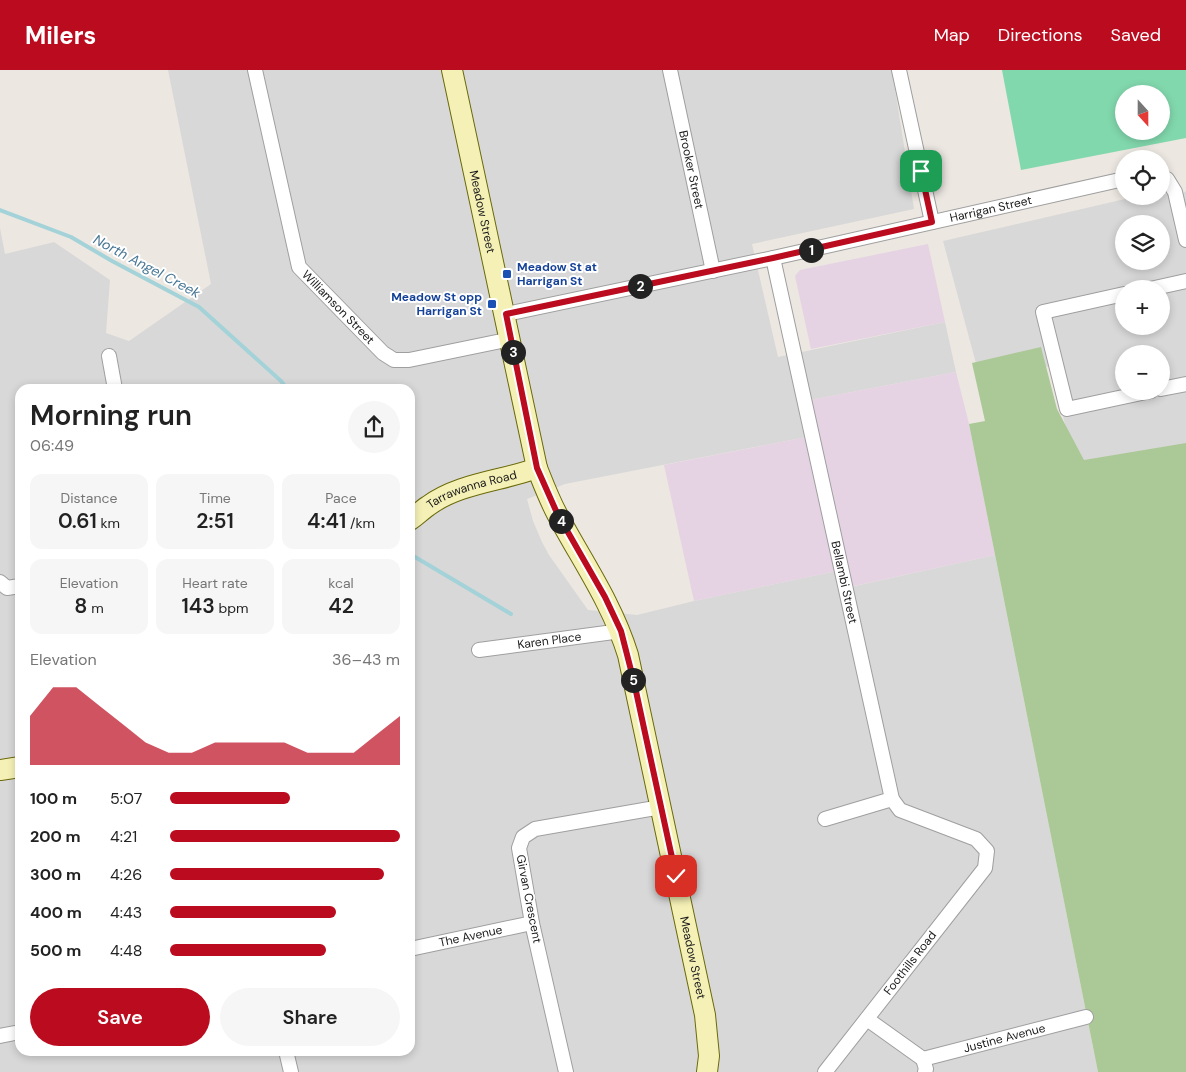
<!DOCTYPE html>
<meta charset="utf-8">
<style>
body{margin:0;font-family:"DM Sans",sans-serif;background:#f6f6f6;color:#222;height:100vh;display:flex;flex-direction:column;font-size:19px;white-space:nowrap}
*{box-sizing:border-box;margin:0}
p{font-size:16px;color:#767676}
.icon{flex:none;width:28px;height:28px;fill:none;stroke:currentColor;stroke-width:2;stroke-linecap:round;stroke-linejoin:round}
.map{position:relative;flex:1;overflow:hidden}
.side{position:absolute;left:15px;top:314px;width:400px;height:672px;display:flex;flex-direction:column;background:#fff;border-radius:15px;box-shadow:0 2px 8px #0003}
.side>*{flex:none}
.needle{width:32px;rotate:159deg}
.tools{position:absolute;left:1115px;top:15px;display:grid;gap:10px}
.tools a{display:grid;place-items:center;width:55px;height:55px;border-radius:50%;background:#fff;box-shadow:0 2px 8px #0003;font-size:25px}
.pin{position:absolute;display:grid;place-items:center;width:42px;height:42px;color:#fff;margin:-21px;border-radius:10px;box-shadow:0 2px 8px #0006}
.km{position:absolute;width:25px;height:25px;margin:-12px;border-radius:50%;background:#222;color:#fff;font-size:14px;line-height:25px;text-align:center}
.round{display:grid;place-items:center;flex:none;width:52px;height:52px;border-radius:26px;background:#f6f6f6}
.head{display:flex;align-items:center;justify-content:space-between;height:85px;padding:0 15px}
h1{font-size:28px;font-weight:600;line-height:38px}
.figures{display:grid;grid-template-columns:repeat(3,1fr);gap:8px;height:85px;padding:5px 15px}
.figures div{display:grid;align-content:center;border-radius:12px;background:#f6f6f6;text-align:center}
.figures b{font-size:21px;font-weight:600}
.figures small{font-size:14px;font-weight:400}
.figures p{font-size:14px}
.chart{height:140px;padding:10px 15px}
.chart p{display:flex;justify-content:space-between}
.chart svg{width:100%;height:90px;margin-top:5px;fill:#bb0b1e;opacity:.7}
.action{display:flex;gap:10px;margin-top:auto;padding:10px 15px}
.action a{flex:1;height:58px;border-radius:30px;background:#bb0b1e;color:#fff;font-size:20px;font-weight:600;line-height:58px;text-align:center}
.action a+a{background:#f6f6f6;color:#222}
ul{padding:0 15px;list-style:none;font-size:16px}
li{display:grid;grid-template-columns:80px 60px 1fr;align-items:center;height:38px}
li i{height:12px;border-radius:6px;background:#bb0b1e}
header{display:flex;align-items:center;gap:30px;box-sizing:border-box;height:70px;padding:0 25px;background:#bb0b1e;color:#fff}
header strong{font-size:24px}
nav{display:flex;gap:28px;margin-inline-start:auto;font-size:18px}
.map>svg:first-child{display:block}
.residential{fill:#d9d8d8;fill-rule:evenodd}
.industrial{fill:#e5d3e3}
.forest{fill:#abc997}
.pitch{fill:#82d8ad;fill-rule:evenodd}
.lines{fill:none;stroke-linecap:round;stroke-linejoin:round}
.stream{stroke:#a3d2d8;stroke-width:4}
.street-casing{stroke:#9f9f9f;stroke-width:16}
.secondary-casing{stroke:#69690a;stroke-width:22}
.street{stroke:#fff;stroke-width:14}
.secondary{stroke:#f5f1b6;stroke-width:20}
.route-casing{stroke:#fff;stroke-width:10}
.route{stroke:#bb0b1e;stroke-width:6}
.transit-dot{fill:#1a4fb4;stroke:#fff;stroke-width:2}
.labels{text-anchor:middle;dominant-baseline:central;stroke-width:4;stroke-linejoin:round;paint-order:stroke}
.street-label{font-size:12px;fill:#1b1b1b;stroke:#fff}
.transit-label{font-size:12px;font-weight:bold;fill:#164399;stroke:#fff;text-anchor:start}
.water-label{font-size:14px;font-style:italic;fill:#487795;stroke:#fff}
</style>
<header>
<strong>Milers</strong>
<nav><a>Map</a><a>Directions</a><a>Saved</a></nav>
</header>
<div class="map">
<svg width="1186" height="1002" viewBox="0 0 1186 1002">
<rect width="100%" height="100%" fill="#ece7e1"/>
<g class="residential">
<path d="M168,0H892L914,139L752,174L778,287L945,252L956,302L805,331L812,366L565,414L527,429L533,451L542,472L549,485L588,540L637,545L694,531L841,500L846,518L995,485L1098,1002H0V158L5,184L54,172L110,210L106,263L129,271L211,214ZM20,319H410V981H20Z"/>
<path d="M1186,121V393L1093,408L1066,358L1050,296L981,312L943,171L1138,126H1161V123L1177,127ZM1124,154H1161V191H1124ZM1124,219H1161V256H1124ZM1124,284H1161V321H1124Z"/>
</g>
<g class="industrial">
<path d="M928,174L945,252L811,279L795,206L800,200Z"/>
<path d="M956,302L969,354L995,485L845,518L841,500L694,531L664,395L812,366L805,331Z"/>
</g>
<path class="forest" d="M1041,277L1057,339L1084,390L1186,373V1002H1098L969,354L985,351L972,293Z"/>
<path class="pitch" d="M1002,0H1186V68L1021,100ZM1124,24H1161V61H1124Z"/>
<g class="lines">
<g class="stream">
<path d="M0,140L71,167L112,191L199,237L281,311L287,319"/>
<path d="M410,484L511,544"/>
</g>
<defs>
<g id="street">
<path id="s1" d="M255,0L299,197L383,283L394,290H409L511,269"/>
<path id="s2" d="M670,0L713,201"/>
<path d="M899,0L932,152"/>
<path d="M1161,107L1167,109L1175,122L1186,170"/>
<path id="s3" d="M773,188L892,729L900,740L976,769L987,781L985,798L825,1002"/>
<path d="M1150,219L1186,211"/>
<path d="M1124,224L1043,242L1067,339L1151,321"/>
<path id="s4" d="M506,244L773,188L1124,109"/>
<path d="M109,286L115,319"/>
<path d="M1161,319L1186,314"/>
<path d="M0,512L7,518L20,516"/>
<path id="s5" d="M479,580L621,561"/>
<path d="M825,749L892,729"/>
<path id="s6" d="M410,879L532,853"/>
<path d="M867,949L923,989L926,999L925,1002"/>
<path d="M0,966L20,962"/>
<path d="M286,981L291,1002"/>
<path id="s7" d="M923,989L1086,947"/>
<path d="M566,1002L532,853L519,778L523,767L535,759L661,737"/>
</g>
<g id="secondary">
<path id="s8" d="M452,0L537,398C543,413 549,429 557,444C582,491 612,533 628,585L705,945L709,986L707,1002"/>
<path id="s9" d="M410,450C416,446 422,440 428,436C459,413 502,411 537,398"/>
<path d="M0,700L20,697"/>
</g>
</defs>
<use href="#street" class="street-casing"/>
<use href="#secondary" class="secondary-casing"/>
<use href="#street" class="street"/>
<use href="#secondary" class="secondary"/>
</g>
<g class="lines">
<defs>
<path id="route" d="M676,806L634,612L621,561L605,527L557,443L537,398L506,244L773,188L932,152L921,101"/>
</defs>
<use href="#route" class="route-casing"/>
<use href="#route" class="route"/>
</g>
<g class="transit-dot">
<rect x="502" y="199" width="10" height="10" rx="2.5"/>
<rect x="487" y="229" width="10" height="10" rx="2.5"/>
</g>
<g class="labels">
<g class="street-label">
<text stroke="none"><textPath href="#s2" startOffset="102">Brooker Street</textPath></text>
<text stroke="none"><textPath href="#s4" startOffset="496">Harrigan Street</textPath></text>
<text stroke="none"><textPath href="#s8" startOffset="145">Meadow Street</textPath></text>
<text stroke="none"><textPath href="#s1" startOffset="258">Williamson Street</textPath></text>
<text stroke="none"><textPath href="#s9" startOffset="70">Tarrawanna Road</textPath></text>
<text stroke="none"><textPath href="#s3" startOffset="332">Bellambi Street</textPath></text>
<text stroke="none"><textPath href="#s5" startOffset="71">Karen Place</textPath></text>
<text transform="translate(529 829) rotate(79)">Girvan Crescent</text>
<text stroke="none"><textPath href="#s6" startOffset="62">The Avenue</textPath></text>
<text stroke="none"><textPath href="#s8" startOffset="925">Meadow Street</textPath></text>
<text transform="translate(910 893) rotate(-52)">Foothills Road</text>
<text stroke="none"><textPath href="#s7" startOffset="84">Justine Avenue</textPath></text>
</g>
<g class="transit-label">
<text x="517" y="197">Meadow St at<tspan x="517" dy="14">Harrigan St</tspan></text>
<text x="482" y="227" text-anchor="end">Meadow St opp<tspan x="482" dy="14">Harrigan St</tspan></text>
</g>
<g class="water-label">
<text transform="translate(147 196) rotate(28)">North Angel Creek</text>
</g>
</g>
</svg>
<div class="tools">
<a><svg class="needle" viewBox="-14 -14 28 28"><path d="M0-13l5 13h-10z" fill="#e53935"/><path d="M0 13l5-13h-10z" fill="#767676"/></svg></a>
<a><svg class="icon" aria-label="locate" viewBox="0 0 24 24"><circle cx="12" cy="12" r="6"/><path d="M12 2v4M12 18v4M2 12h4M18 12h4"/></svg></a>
<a><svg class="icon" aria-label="layers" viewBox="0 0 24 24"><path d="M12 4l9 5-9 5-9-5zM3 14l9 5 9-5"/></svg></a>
<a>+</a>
<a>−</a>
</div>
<div class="pin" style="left:921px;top:101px;background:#1e9e55"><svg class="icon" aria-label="arrive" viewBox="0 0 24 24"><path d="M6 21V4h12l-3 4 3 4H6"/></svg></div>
<div class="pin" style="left:676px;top:806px;background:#d93025"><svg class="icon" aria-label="check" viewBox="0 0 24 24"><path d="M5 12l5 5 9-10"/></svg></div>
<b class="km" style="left:811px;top:180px">1</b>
<b class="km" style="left:640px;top:216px">2</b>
<b class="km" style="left:513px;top:282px">3</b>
<b class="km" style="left:561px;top:451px">4</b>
<b class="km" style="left:633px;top:610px">5</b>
<section class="side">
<div class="head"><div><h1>Morning run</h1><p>06:49</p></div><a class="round"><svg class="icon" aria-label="share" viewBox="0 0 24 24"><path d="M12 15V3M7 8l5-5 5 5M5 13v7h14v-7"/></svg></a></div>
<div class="figures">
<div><p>Distance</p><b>0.61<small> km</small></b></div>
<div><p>Time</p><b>2:51</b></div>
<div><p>Pace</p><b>4:41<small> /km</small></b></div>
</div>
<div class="figures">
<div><p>Elevation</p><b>8<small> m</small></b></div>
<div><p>Heart rate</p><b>143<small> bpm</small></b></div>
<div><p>kcal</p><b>42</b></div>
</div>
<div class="chart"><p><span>Elevation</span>36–43 m</p>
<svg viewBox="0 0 160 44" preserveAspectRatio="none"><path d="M0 44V20L10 6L20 6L30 15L40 24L50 33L60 38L70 38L80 33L90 33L100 33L110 33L120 38L130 38L140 38L150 29L160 20V44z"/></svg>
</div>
<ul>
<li><b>100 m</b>5:07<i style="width:52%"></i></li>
<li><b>200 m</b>4:21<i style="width:100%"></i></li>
<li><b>300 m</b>4:26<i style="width:93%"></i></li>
<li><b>400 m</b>4:43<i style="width:72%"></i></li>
<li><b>500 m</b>4:48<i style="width:68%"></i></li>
</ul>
<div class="action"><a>Save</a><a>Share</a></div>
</section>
</div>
